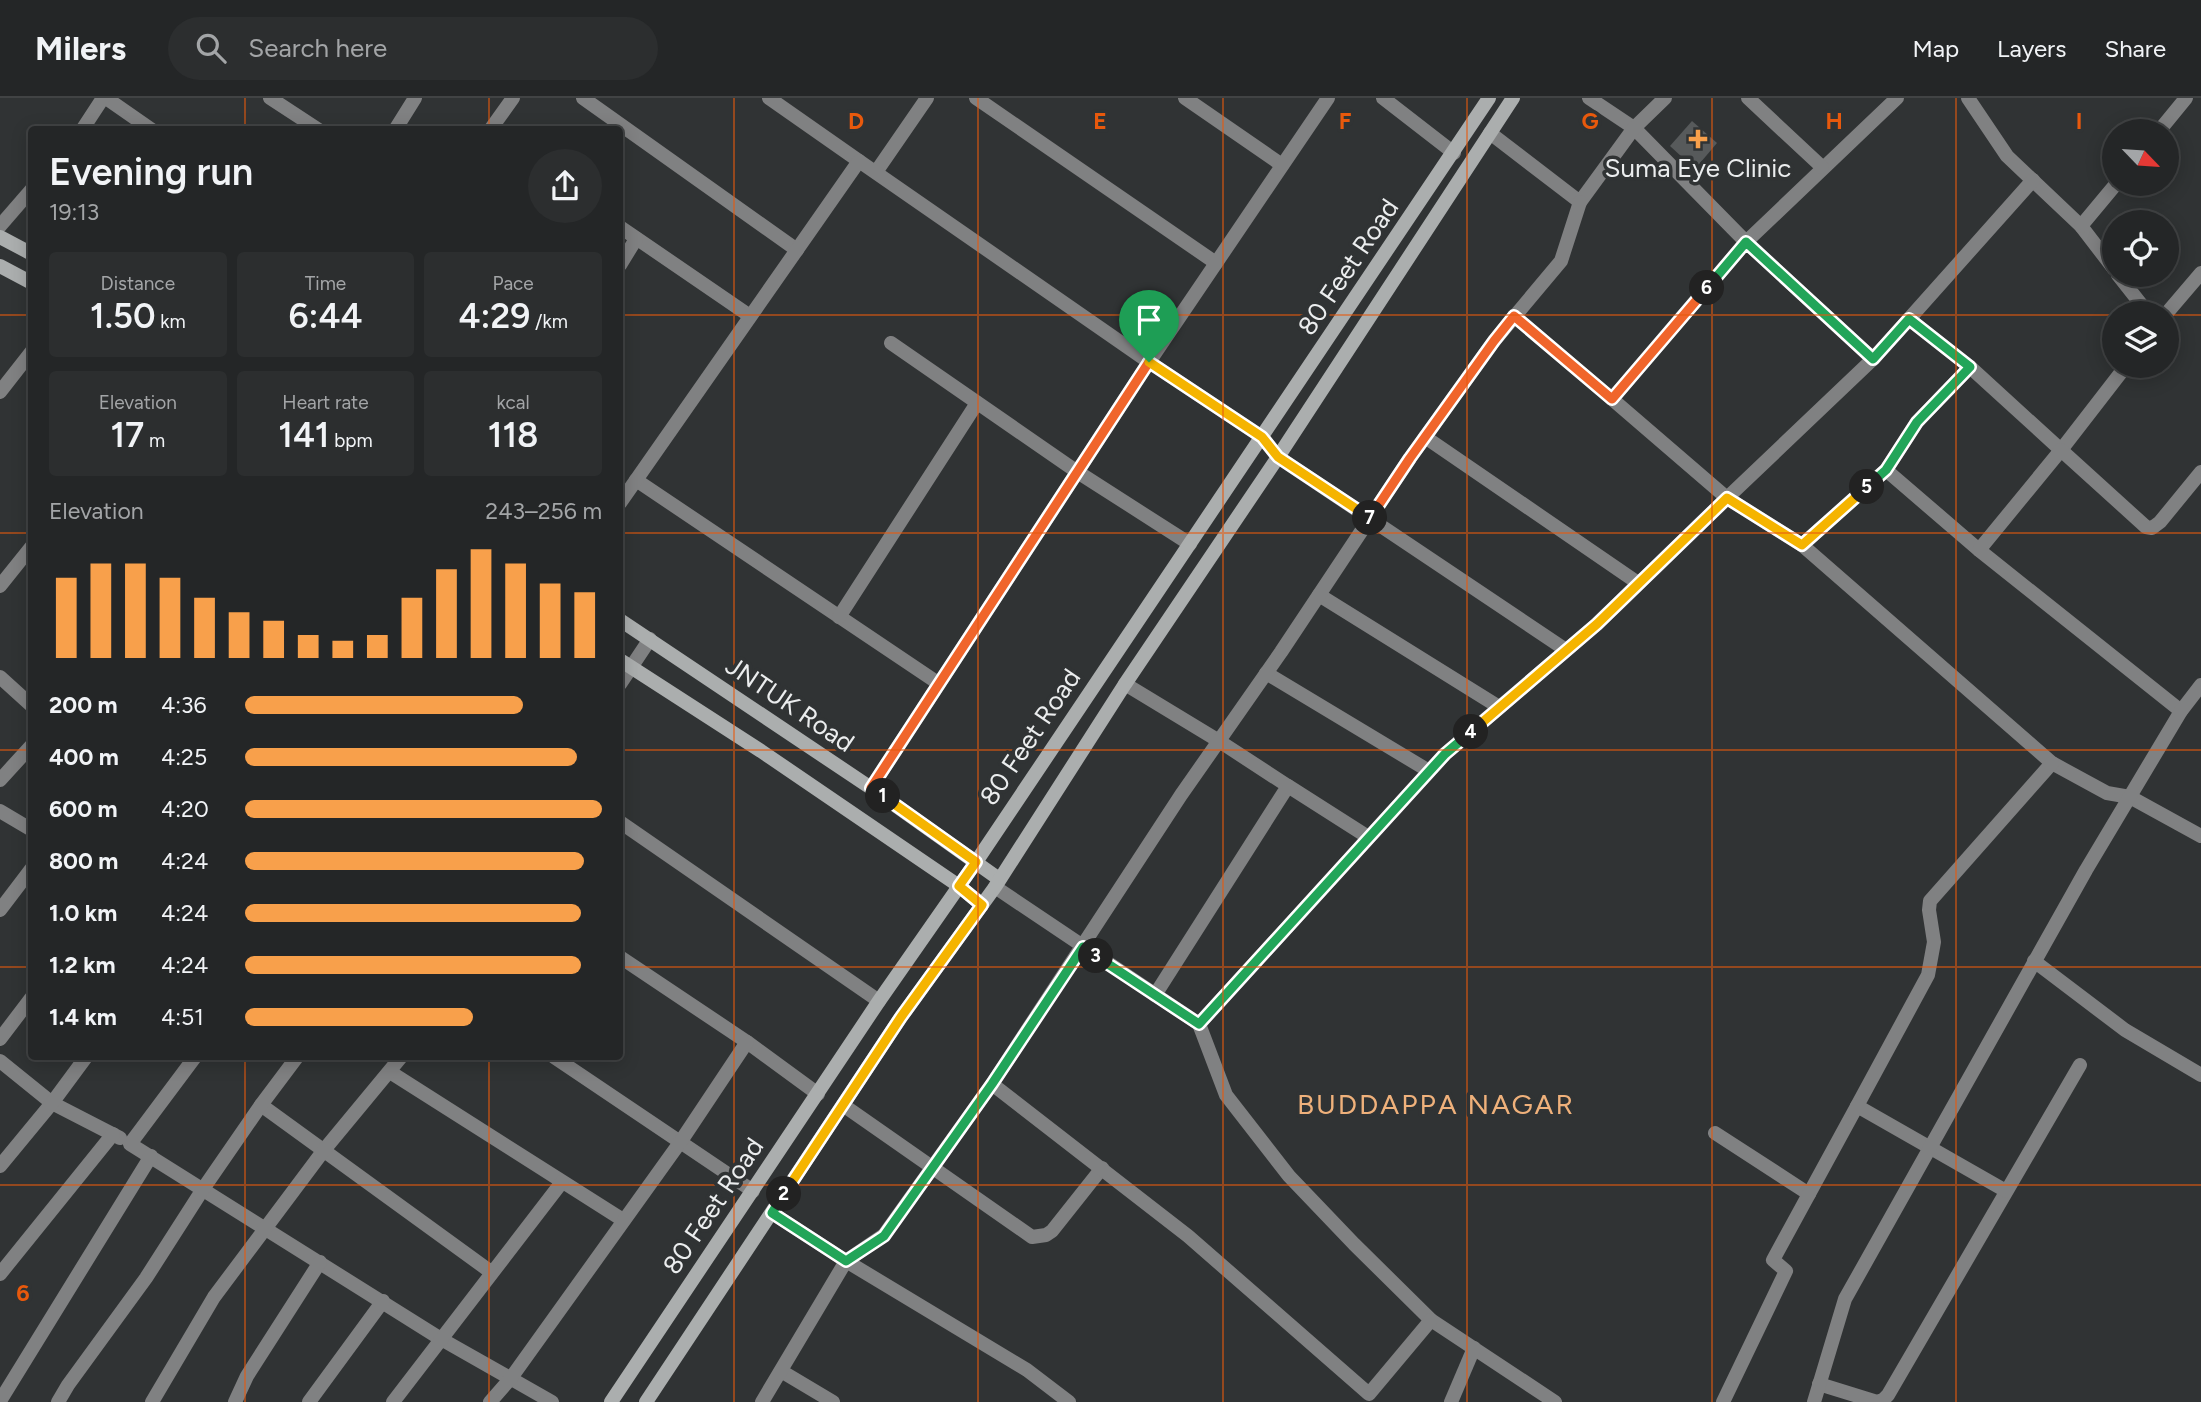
<!DOCTYPE html>
<meta charset="utf-8">
<style>
body{margin:0;font-family:Figtree,sans-serif;background:#2c2e2f;color:#f1f3f6;height:100vh;display:flex;flex-direction:column;font-size:26px;white-space:nowrap}
*{box-sizing:border-box;margin:0}
p{font-size:23px;color:#a3a5a7}
.icon{flex:none;width:38px;height:38px;fill:none;stroke:currentColor;stroke-width:2;stroke-linecap:round;stroke-linejoin:round}
.map{position:relative;flex:1;overflow:hidden}
.panel{position:absolute;left:28px;top:28px;width:595px;height:934px;display:flex;flex-direction:column;background:#242627;border-radius:7px;box-shadow:0 4px 18px #0003,0 0 0 2px #414344}
.panel>*{flex:none}
.needle{width:46px;rotate:115deg}
.buttons{position:absolute;left:2102px;top:21px;display:grid;gap:14px}
.buttons a{display:grid;place-items:center;width:77px;height:77px;border-radius:50%;background:#242627;box-shadow:0 4px 18px #0003,0 0 0 2px #414344;font-size:35px}
.pin{position:absolute;display:grid;place-items:center;width:60px;height:60px;color:#fff;margin:-72px -30px;border-radius:50% 50% 50% 0;rotate:-45deg;box-shadow:0 0 7px #0007}
.pin .icon{rotate:45deg}
.km{position:absolute;width:35px;height:35px;margin:-18px;border-radius:50%;background:#222;color:#fff;font-size:19px;line-height:35px;text-align:center}
.round{display:grid;place-items:center;flex:none;width:74px;height:74px;border-radius:37px;background:#2c2e2f}
.headline{display:flex;align-items:center;justify-content:space-between;height:119px;padding:0 21px}
h1{font-size:38px;font-weight:600;line-height:52px}
.stats{display:grid;grid-template-columns:repeat(3,1fr);gap:10px;height:119px;padding:7px 21px}
.stats div{display:grid;align-content:center;border-radius:7px;background:#2c2e2f;text-align:center}
.stats b{font-size:35px;font-weight:600}
.stats small{font-size:19px;font-weight:400}
.stats p{font-size:19px}
.chart{height:196px;padding:14px 21px}
.chart p{display:flex;justify-content:space-between}
.chart svg{width:100%;height:126px;margin-top:7px;stroke:#f8a04b;stroke-width:6}
ul{padding:0 21px;list-style:none;font-size:23px}
li{display:grid;grid-template-columns:112px 84px 1fr;align-items:center;height:52px}
li i{height:18px;border-radius:9px;background:#f8a04b}
header{display:flex;align-items:center;gap:42px;box-sizing:border-box;height:98px;padding:0 35px;background:#242627;border-bottom:2px solid #414344}
header strong{font-size:33px}
nav{display:flex;gap:38px;margin-inline-start:auto;font-size:24px}
.search{width:490px;height:63px;background:#2c2e2f;display:flex;align-items:center;gap:18px;box-sizing:border-box;padding:0 24px;border-radius:38px;color:#a3a5a7;font-size:26px}
.map>svg:first-child{display:block}
.building{fill:#575a5b}
.lines{fill:none;stroke-linecap:round;stroke-linejoin:round}
.street{stroke:#808182;stroke-width:14}
.secondary{stroke:#abaeae;stroke-width:14}
.split-1-casing{stroke:#fff;stroke-width:14}
.split-2-casing{stroke:#fff;stroke-width:14}
.split-3-casing{stroke:#fff;stroke-width:14}
.split-4-casing{stroke:#fff;stroke-width:14}
.split-5-casing{stroke:#fff;stroke-width:14}
.split-6-casing{stroke:#fff;stroke-width:14}
.split-7-casing{stroke:#fff;stroke-width:14}
.split-8-casing{stroke:#fff;stroke-width:14}
.split-1{stroke:#f0652b;stroke-width:9}
.split-2{stroke:#f5b400;stroke-width:9}
.split-3{stroke:#22a559;stroke-width:9}
.split-4{stroke:#22a559;stroke-width:9}
.split-5{stroke:#f5b400;stroke-width:9}
.split-6{stroke:#22a559;stroke-width:9}
.split-7{stroke:#f0652b;stroke-width:9}
.split-8{stroke:#f5b400;stroke-width:9}
.grid{fill:none;stroke:#e8590c;stroke-width:2;stroke-opacity:0.55}
.poi-dot{fill:#f8a04b;stroke:#303334;stroke-width:2.5}
.labels{text-anchor:middle;dominant-baseline:central;stroke-width:7;stroke-linejoin:round;paint-order:stroke}
.poi-label{font-size:26px;fill:#ebedee;stroke:#303334}
.street-label{font-size:26px;fill:#ebedee;stroke:#303334}
.neighbourhood-label{font-size:28px;letter-spacing:2px;fill:#efb17b;stroke:#303334}
.grid-label{font-size:23px;text-anchor:middle;font-weight:bold;fill:#e8590c;stroke:#303334;stroke-width:7;stroke-linejoin:round;paint-order:stroke}
</style>
<header>
<strong>Milers</strong>
<div class="search"><svg class="icon" aria-label="search" viewBox="0 0 24 24"><circle cx="10" cy="10" r="6"/><path d="M15 15l6 6"/></svg>Search here</div>
<nav><a>Map</a><a>Layers</a><a>Share</a></nav>
</header>
<div class="map">
<svg width="2201" height="1304" viewBox="0 0 2201 1304">
<rect width="100%" height="100%" fill="#303334"/>
<path class="building" d="M1692,23L1717,45L1695,71L1670,48Z"/>
<g class="lines">
<g class="street">
<path d="M106,0L152,32"/>
<path d="M270,0L319,32"/>
<path d="M583,0L797,152"/>
<path d="M769,0L859,63"/>
<path d="M976,0L1216,165"/>
<path d="M1185,0L1282,67"/>
<path d="M1383,0L1454,55"/>
<path d="M1589,0L1634,30L1746,144L1897,0"/>
<path d="M1748,0L1822,69"/>
<path d="M1968,0L2007,58L2081,128L2114,171"/>
<path d="M82,32L103,0"/>
<path d="M395,32L415,0"/>
<path d="M490,32L513,0"/>
<path d="M2159,33L2186,0"/>
<path d="M1490,35L1580,104L1634,30L1665,0"/>
<path d="M876,74L927,0"/>
<path d="M0,128L32,91"/>
<path d="M2081,128L2116,86"/>
<path d="M620,129L750,218"/>
<path d="M620,167L636,141"/>
<path d="M2118,177L2148,215"/>
<path d="M2166,216L2201,175"/>
<path d="M1909,221L2033,82"/>
<path d="M891,245L1076,373L1190,446"/>
<path d="M1970,269L2061,352L2126,268"/>
<path d="M0,294L32,253"/>
<path d="M1612,301L1727,400L1873,261"/>
<path d="M1425,339L1638,485"/>
<path d="M1886,372L1979,452"/>
<path d="M636,382L938,585"/>
<path d="M620,405L859,63L1149,264L1328,0"/>
<path d="M1802,447L2052,665L2107,695L2130,699L2201,738"/>
<path d="M0,488L32,448"/>
<path d="M1319,497L1499,609"/>
<path d="M839,519L977,305"/>
<path d="M1266,575L1429,673"/>
<path d="M0,579L32,608"/>
<path d="M620,586L650,541"/>
<path d="M1125,586L1219,643L1288,688L1155,897"/>
<path d="M2181,613L1979,452L2061,352L2146,429L2152,430L2160,424L2201,374"/>
<path d="M0,682L32,647"/>
<path d="M1288,688L1368,739"/>
<path d="M871,690L1149,264L1262,339L1278,359L1566,552"/>
<path d="M0,713L32,732"/>
<path d="M620,724L879,903"/>
<path d="M995,789L1199,926L1226,997L1289,1078L1354,1146L1431,1222L1555,1304"/>
<path d="M0,812L32,770"/>
<path d="M620,859L747,944L818,996"/>
<path d="M2034,863L2125,932L2201,977"/>
<path d="M1199,926L1445,656L1597,526L1727,400L1802,447L1886,372L1917,324L1970,269L1909,221L1873,261L1746,144L1612,301L1514,218"/>
<path d="M0,941L32,899"/>
<path d="M195,959L130,1046L441,1241L552,1304"/>
<path d="M554,959L753,1093"/>
<path d="M0,963L52,1005L120,1040"/>
<path d="M390,974L623,1122"/>
<path d="M261,1007L491,1174"/>
<path d="M843,1007L1032,1139L1046,1137L1052,1133L1102,1070"/>
<path d="M1857,1008L1928,877L1934,844L1929,812L1930,803L2052,665"/>
<path d="M1715,1035L1809,1096"/>
<path d="M0,1068L52,1005L86,959"/>
<path d="M772,1115L846,1163L1027,1272L1069,1304"/>
<path d="M0,1176L113,1036"/>
<path d="M1431,1222L1369,1296L1188,1138L992,986L1181,697L1281,554L1410,360L1494,243L1561,163L1580,104"/>
<path d="M781,1273L833,1304"/>
<path d="M1819,1286L1877,1304L1883,1302L1888,1297L2080,967"/>
<path d="M0,1303L151,1058"/>
<path d="M58,1304L68,1287L146,1180L203,1091L261,1007L297,959"/>
<path d="M152,1304L214,1199L324,1052L401,959"/>
<path d="M235,1304L247,1278L320,1164"/>
<path d="M309,1304L383,1203"/>
<path d="M393,1304L562,1084"/>
<path d="M490,1304L511,1280L681,1043L747,944"/>
<path d="M762,1304L846,1163L884,1137L992,986"/>
<path d="M1451,1304L1474,1250"/>
<path d="M1723,1304L1786,1173L1773,1162L1857,1008L2006,1093"/>
<path d="M1814,1304L1845,1201L2086,772L2181,613L2201,587"/>
</g>
<g class="secondary">
<path d="M0,139L32,156"/>
<path d="M0,168L32,185"/>
<path d="M620,522L871,690L999,781"/>
<path d="M620,562L761,653L959,788L982,807"/>
<path d="M611,1304L879,903L976,764L1489,0"/>
<path d="M646,1304L901,919L995,789L1125,586L1278,359L1513,0"/>
</g>
</g>
<g class="lines">
<defs>
<path id="split-1" d="M883,698L871,690L1149,264"/>
<path id="split-2" d="M784,1096L901,919L982,807L959,788L976,764L883,698"/>
<path id="split-3" d="M784,1096L772,1115L846,1163L884,1138L992,986L1083,849L1096,858"/>
<path id="split-4" d="M1096,858L1199,926L1445,656L1471,634"/>
<path id="split-5" d="M1471,634L1597,526L1727,400L1802,447L1867,389"/>
<path id="split-6" d="M1707,190L1746,144L1873,261L1909,221L1970,269L1917,324L1886,372L1867,389"/>
<path id="split-7" d="M1370,420L1410,360L1494,243L1514,218L1612,301L1707,190"/>
<path id="split-8" d="M1149,264L1262,339L1278,359L1370,420"/>
</defs>
<use href="#split-1" class="split-1-casing"/>
<use href="#split-2" class="split-2-casing"/>
<use href="#split-3" class="split-3-casing"/>
<use href="#split-4" class="split-4-casing"/>
<use href="#split-5" class="split-5-casing"/>
<use href="#split-6" class="split-6-casing"/>
<use href="#split-7" class="split-7-casing"/>
<use href="#split-8" class="split-8-casing"/>
<use href="#split-1" class="split-1"/>
<use href="#split-2" class="split-2"/>
<use href="#split-3" class="split-3"/>
<use href="#split-4" class="split-4"/>
<use href="#split-5" class="split-5"/>
<use href="#split-6" class="split-6"/>
<use href="#split-7" class="split-7"/>
<use href="#split-8" class="split-8"/>
</g>
<path class="grid" d="M245,0V32M489,0V32M734,0V1304M978,0V1304M1223,0V1304M1467,0V1304M1712,0V1304M1956,0V1304M0,217H32M620,217H2114M2166,217H2201M0,435H32M620,435H2201M0,652H32M620,652H2201M0,869H32M620,869H2201M245,959V1304M489,959V1304M0,1087H2201"/>
<path class="poi-dot" d="M1694.5 30.5h7v7h7v7h-7v7h-7v-7h-7v-7h7z"/>
<g class="labels">
<g class="poi-label">
<text x="1698" y="70">Suma Eye Clinic</text>
</g>
<g class="street-label">
<text transform="translate(1348 169) rotate(-56)">80 Feet Road</text>
<text transform="translate(790 606) rotate(34)">JNTUK Road</text>
<text transform="translate(1030 639) rotate(-56)">80 Feet Road</text>
<text transform="translate(713 1108) rotate(-56)">80 Feet Road</text>
</g>
<g class="neighbourhood-label">
<text x="1436" y="1006">BUDDAPPA NAGAR</text>
</g>
</g>
<g class="grid-label">
<text x="856" y="31">D</text>
<text x="1100" y="31">E</text>
<text x="1345" y="31">F</text>
<text x="1590" y="31">G</text>
<text x="1834" y="31">H</text>
<text x="2079" y="31">I</text>
<text x="23" y="1203">6</text>
</g>
</svg>
<div class="buttons">
<a><svg class="needle" viewBox="-14 -14 28 28"><path d="M0-13l5 13h-10z" fill="#e53935"/><path d="M0 13l5-13h-10z" fill="#a3a5a7"/></svg></a>
<a><svg class="icon" aria-label="locate" viewBox="0 0 24 24"><circle cx="12" cy="12" r="6"/><path d="M12 2v4M12 18v4M2 12h4M18 12h4"/></svg></a>
<a><svg class="icon" aria-label="layers" viewBox="0 0 24 24"><path d="M12 4l9 5-9 5-9-5zM3 14l9 5 9-5"/></svg></a>
</div>
<div class="pin" style="left:1149px;top:264px;background:#1e9e55"><svg class="icon" aria-label="arrive" viewBox="0 0 24 24"><path d="M6 21V4h12l-3 4 3 4H6"/></svg></div>
<b class="km" style="left:883px;top:698px">1</b>
<b class="km" style="left:784px;top:1096px">2</b>
<b class="km" style="left:1096px;top:858px">3</b>
<b class="km" style="left:1471px;top:634px">4</b>
<b class="km" style="left:1867px;top:389px">5</b>
<b class="km" style="left:1707px;top:190px">6</b>
<b class="km" style="left:1370px;top:420px">7</b>
<section class="panel">
<div class="headline"><div><h1>Evening run</h1><p>19:13</p></div><a class="round"><svg class="icon" aria-label="share" viewBox="0 0 24 24"><path d="M12 15V3M7 8l5-5 5 5M5 13v7h14v-7"/></svg></a></div>
<div class="stats">
<div><p>Distance</p><b>1.50<small> km</small></b></div>
<div><p>Time</p><b>6:44</b></div>
<div><p>Pace</p><b>4:29<small> /km</small></b></div>
</div>
<div class="stats">
<div><p>Elevation</p><b>17<small> m</small></b></div>
<div><p>Heart rate</p><b>141<small> bpm</small></b></div>
<div><p>kcal</p><b>118</b></div>
</div>
<div class="chart"><p><span>Elevation</span>243–256 m</p>
<svg viewBox="0 0 160 44" preserveAspectRatio="none"><path d="M5 44V16M15 44V11M25 44V11M35 44V16M45 44V23M55 44V28M65 44V31M75 44V36M85 44V38M95 44V36M105 44V23M115 44V13M125 44V6M135 44V11M145 44V18M155 44V21"/></svg>
</div>
<ul>
<li><b>200 m</b>4:36<i style="width:78%"></i></li>
<li><b>400 m</b>4:25<i style="width:93%"></i></li>
<li><b>600 m</b>4:20<i style="width:100%"></i></li>
<li><b>800 m</b>4:24<i style="width:95%"></i></li>
<li><b>1.0 km</b>4:24<i style="width:94%"></i></li>
<li><b>1.2 km</b>4:24<i style="width:94%"></i></li>
<li><b>1.4 km</b>4:51<i style="width:64%"></i></li>
</ul>
</section>
</div>
